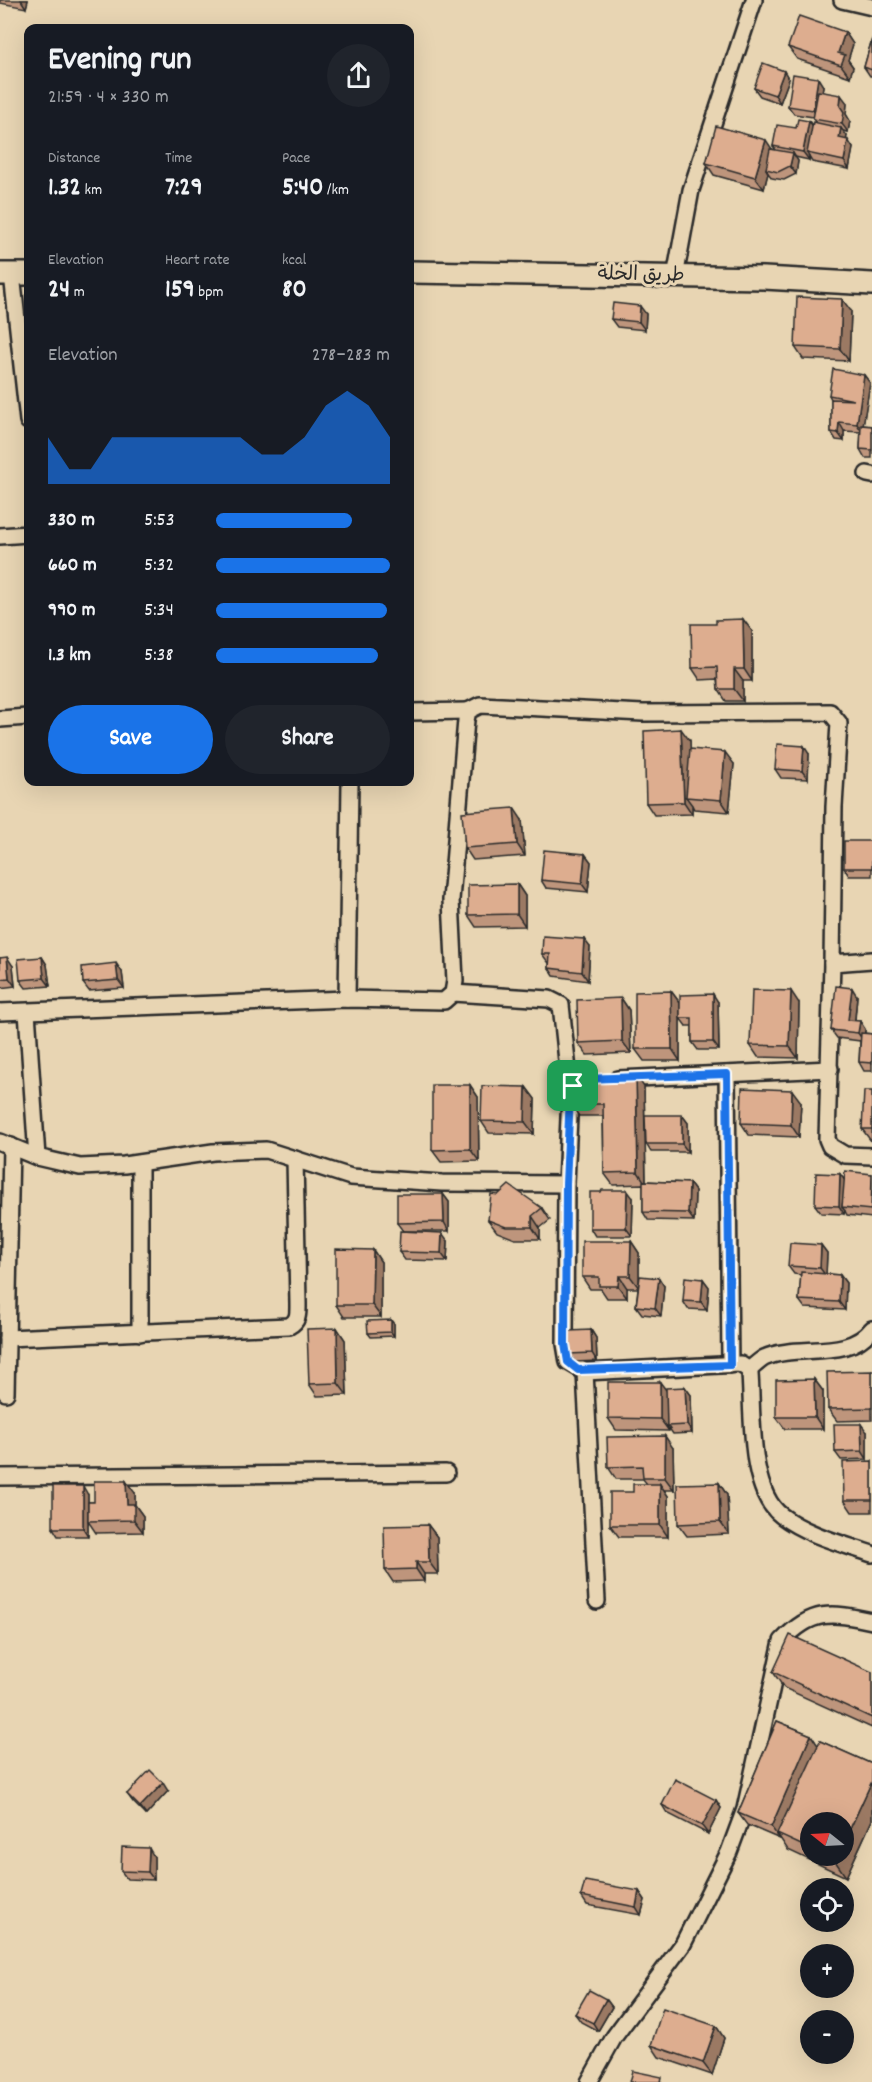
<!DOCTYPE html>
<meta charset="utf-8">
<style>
body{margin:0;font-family:Dekko,"Playpen Sans Arabic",sans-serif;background:#20242c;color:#f1f3f6;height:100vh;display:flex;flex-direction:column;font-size:22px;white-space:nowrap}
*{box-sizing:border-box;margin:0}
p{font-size:20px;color:#9ea1a6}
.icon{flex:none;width:33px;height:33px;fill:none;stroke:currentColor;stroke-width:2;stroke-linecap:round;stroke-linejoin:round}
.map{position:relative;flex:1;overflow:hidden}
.details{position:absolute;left:24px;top:24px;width:390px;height:762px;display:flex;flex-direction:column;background:#171b24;border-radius:12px;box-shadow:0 6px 24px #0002}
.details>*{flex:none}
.needle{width:39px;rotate:288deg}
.buttons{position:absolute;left:800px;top:1812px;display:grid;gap:12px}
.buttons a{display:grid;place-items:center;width:54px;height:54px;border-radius:50%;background:#171b24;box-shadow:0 6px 24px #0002;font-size:30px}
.pin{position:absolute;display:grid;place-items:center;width:51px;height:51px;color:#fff;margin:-26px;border-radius:12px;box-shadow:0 3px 9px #0006}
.round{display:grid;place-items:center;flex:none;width:63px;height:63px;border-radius:32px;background:#20242c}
.headline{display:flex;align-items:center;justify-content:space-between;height:102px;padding:0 24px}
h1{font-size:33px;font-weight:800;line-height:45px}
.stats{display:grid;grid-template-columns:repeat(3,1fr);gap:9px;height:102px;padding:6px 24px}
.stats div{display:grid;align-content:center}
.stats b{font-size:26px;font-weight:800}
.stats small{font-size:16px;font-weight:400}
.stats p{font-size:16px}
.chart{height:168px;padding:12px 24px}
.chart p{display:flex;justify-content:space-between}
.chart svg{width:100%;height:108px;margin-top:6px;fill:#1a73e8;opacity:.7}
.button{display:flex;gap:12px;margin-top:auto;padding:12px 24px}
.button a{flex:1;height:69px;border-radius:36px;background:#1a73e8;color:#fff;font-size:24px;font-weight:800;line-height:69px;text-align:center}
.button a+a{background:#20242c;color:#f1f3f6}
ul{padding:0 24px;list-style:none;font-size:20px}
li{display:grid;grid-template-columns:96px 72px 1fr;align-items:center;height:45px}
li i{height:15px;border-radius:8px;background:#1a73e8}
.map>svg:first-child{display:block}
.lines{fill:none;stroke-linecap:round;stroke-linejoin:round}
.street-casing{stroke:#2b2b2b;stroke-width:20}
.secondary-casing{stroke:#2b2b2b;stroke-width:26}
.street{stroke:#e8d5b3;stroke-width:15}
.secondary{stroke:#e8d5b3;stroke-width:21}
.wall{fill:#be957b;stroke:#2b2b2b;stroke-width:1.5;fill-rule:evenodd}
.shaded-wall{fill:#9b7964;stroke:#2b2b2b;stroke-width:1.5}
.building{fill:#ddad8f;stroke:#2b2b2b;stroke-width:1.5}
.route-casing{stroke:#fff;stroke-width:12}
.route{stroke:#1a73e8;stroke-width:8}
.labels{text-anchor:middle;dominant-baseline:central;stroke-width:6;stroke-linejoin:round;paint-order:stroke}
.street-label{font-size:20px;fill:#2b2b2b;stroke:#e8d5b3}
</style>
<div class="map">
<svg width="872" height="2082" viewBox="0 0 872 2082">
<rect width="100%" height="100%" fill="#e8d5b3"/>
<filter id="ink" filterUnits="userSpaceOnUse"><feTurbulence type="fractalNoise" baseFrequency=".0167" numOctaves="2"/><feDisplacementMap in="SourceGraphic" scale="12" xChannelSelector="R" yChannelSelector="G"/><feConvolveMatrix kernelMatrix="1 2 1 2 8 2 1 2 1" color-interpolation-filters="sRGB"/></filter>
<g filter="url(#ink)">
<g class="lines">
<defs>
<g id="street">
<path d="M842,0L872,7"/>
<path d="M12,274L28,421"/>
<path d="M675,277L691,190L754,0"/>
<path d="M867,474L872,475"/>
<path d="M0,536L28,534"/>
<path d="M410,712L468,711"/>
<path d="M0,719L28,717"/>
<path d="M872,960L832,963L827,1139L830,1146L845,1155L872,1156"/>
<path d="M453,993L549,999L561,1005L568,1070L573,1086"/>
<path d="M347,999L350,782"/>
<path d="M0,1012L347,999L444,1001L453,993L455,981L451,900L466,720L468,711L480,705L643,713L830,712L839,723L834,807L832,963"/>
<path d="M27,1012L37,1157"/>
<path d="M727,1074L730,1365"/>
<path d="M618,1079L830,1069"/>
<path d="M582,1080L573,1086L570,1095L566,1184L565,1344L568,1362L585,1372L740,1364L749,1370L750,1374C753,1413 748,1491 782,1516C807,1535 843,1544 872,1554"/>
<path d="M0,1142L37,1157L80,1167L124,1165L213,1152L266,1150L351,1177L442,1183L566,1184"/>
<path d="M140,1333V1163"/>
<path d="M7,1338L289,1326C299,1321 298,1313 298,1303L295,1159"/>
<path d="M749,1370C754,1366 759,1361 764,1358C797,1343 848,1361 872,1329"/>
<path d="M585,1372L597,1601"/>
<path d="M6,1393L11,1146"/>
<path d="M0,1477L446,1473"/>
<path d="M589,2082L614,2037L683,1944L729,1852L745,1809L782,1641C812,1609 831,1612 872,1621"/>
</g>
<g id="secondary">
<path d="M410,272L764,278L872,284"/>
<path d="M0,274H28"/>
</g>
</defs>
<use href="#street" class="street-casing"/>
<use href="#secondary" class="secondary-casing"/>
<use href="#street" class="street"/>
<use href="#secondary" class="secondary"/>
</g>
<g class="wall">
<path d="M0,0H28L26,8L0,3Z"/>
<path d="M845,32L853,44L848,60L853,67L850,77L797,59L788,47Z"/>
<path d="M872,39V76H870L864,67Z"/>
<path d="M789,79L780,103L760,96L754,88Z"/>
<path d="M823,86L822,92L847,103L846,114L850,121L848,132L843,131L847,136L846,139L853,148L849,169L812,162L809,157V160L795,157L798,161L796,174L784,180L772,178L768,173L764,189L714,175L706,163L772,149L776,150L773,146L796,128L812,125L816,123L813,119V117L794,114L788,106Z"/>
<path d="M851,311L849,361L803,359L795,347Z"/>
<path d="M646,314L645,330L617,327L611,319Z"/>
<path d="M864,375L870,383L863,425L872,426V458H865L860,449L861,432L844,431V441L836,440L831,432V399L829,395Z"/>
<path d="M752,631V681H743V701H726L718,689L717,679L700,680L692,668Z"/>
<path d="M690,741V751L734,764L729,812L694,809L692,805V814L654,815L646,803Z"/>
<path d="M809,754L808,779L781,778L775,769Z"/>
<path d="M522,820L525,856L473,860L465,848Z"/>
<path d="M872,841V876H849L844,868Z"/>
<path d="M585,854L591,862L588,892L546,888L541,880Z"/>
<path d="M517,884L525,896V926L476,927L468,915Z"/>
<path d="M590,947L588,981L554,976L549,968V962H548L542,954Z"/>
<path d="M42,957L47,965L50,986L26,988L20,980Z"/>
<path d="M0,958L13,966L15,986L0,988Z"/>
<path d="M122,972L124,988L89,991L83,983Z"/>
<path d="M671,991L680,1003V1061H644L635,1049Z"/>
<path d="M857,996L855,1020L865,1029V1033L872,1034V1071H864L859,1062L860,1041L837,1038L831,1030Z"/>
<path d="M621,998L629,1010L631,1053L587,1055L578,1043Z"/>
<path d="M718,1002L719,1050H698L692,1042V1026H686L680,1018Z"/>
<path d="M799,1003L798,1058L758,1057L750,1045Z"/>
<path d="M470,1085L478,1097L479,1161L441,1162L432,1150Z"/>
<path d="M526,1087L535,1099L534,1134L489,1133L481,1121Z"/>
<path d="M644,1087L646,1181L689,1183L695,1191L694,1221L648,1220L643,1212V1184L613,1185L604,1173L603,1116H579L570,1104Z"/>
<path d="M872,1091V1141H871L862,1129Z"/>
<path d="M801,1102L799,1137L749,1135L741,1123Z"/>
<path d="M682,1115L688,1123V1152H651L646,1144Z"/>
<path d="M840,1174L844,1180L872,1174V1218L847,1215L845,1211L844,1214L821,1213L815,1205Z"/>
<path d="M443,1194L449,1202V1231H403L397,1223Z"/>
<path d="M633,1198L632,1236H595L590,1228Z"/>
<path d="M542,1208L550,1220L540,1228V1239H515L497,1232L488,1220Z"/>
<path d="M448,1241L447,1261L405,1260L399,1252Z"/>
<path d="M631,1241L639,1253V1284L664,1286L661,1316L642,1314L636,1306L638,1288H627V1298H607L601,1289H590L582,1277Z"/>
<path d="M821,1245L827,1253L826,1274L840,1275L846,1283L845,1310L805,1308L799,1300L801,1275L794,1274L788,1266Z"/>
<path d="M373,1250L381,1262V1317H344L336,1305Z"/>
<path d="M703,1279L709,1287L707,1310L688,1309L683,1301Z"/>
<path d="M394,1324V1336L371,1337L368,1333Z"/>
<path d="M337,1328L345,1340L347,1395L317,1396L309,1384Z"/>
<path d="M591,1330L596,1338L597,1361L575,1362L569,1354Z"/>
<path d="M872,1371V1420L837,1421L828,1409Z"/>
<path d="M814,1379L823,1391V1429H785L776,1417Z"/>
<path d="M685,1387L691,1395L692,1433L673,1434L669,1428V1431L616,1430L608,1418L666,1391Z"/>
<path d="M867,1432V1459L841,1460L835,1452Z"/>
<path d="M673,1448L674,1490H664L668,1496V1537H619L610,1525L633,1492L647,1484L643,1479H616L608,1467Z"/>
<path d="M872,1461V1512H852L844,1500Z"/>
<path d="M719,1483L727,1495L729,1534L687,1536L678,1524Z"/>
<path d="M135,1493V1505L143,1516V1532L96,1533L88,1521V1536H58L53,1528L88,1495V1502H94Z"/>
<path d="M428,1525L437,1537L438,1574H424V1581L393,1582L385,1570Z"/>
<path d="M773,1672H872V1728L784,1688Z"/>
<path d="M777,1721L811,1735L818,1746L820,1741L872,1764V1820L846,1877L788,1850L780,1838V1839L747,1825L738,1813ZM810,1822H843V1856H810Z"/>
<path d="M168,1791L146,1815L133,1802L127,1794Z"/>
<path d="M716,1800L721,1808L708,1834L667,1813L662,1805Z"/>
<path d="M154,1857V1880L127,1879L121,1871Z"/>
<path d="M639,1891L645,1900L641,1915L587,1905L581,1896Z"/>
<path d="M606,1999L612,2007L598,2031L581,2022L575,2014Z"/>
<path d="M716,2026L724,2038L712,2075L659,2057L651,2045Z"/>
</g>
<g class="shaded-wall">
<path d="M21,0H28L26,8Z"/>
<path d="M845,32L853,44L848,60L853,67L850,77L841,65L838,53Z"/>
<path d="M784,71L789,79L780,103L775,95Z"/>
<path d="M818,78L823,86L818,118L813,110Z"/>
<path d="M841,95L847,103L846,114L850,121L848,132L842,124L840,106Z"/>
<path d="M809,121L815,129L807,153L809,157V160L803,152Z"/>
<path d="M841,128L847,136L845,146L839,138Z"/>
<path d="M766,140L774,152L766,169L768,173L764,189L755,177Z"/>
<path d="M848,140L853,148L849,169L844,161Z"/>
<path d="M793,153L798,161L796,174L790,166Z"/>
<path d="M842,299L851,311L849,361L840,349Z"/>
<path d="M640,306L646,314L645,330L639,322Z"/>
<path d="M864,375L870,383L862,432L857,424Z"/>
<path d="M839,422L844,431V441L838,433Z"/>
<path d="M743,619L752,631V681L744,669Z"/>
<path d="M734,669L743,681V701L734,689Z"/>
<path d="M681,729L690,741L692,797H686L692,805V814L684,802Z"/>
<path d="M804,746L809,754L808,779L802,771Z"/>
<path d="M725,752L734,764L729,812L721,800Z"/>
<path d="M514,808L522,820L525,856L517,844Z"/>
<path d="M585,854L591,862L588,892L582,884Z"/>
<path d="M517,884L525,896V926L517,914Z"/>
<path d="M584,939L590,947L588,981L582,972Z"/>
<path d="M7,957L13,966L15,986L9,978Z"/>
<path d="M42,957L47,965L50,986L44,978Z"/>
<path d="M116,963L122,972L124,988L118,980Z"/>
<path d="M852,988L857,996L854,1028L848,1020Z"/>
<path d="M671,991L680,1003V1061L672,1049Z"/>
<path d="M791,991L799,1003L798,1058L789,1046Z"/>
<path d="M713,994L718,1002L719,1050L713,1042Z"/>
<path d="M621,998L629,1010L631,1053L622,1041Z"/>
<path d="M860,1021L865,1029L864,1042L858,1033Z"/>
<path d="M636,1075L644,1087L646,1184L638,1172Z"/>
<path d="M470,1085L478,1097L479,1161L470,1149Z"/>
<path d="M526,1087L535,1099L534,1134L525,1122Z"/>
<path d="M792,1090L801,1102L799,1137L791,1125Z"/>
<path d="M682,1115L688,1123V1152L682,1144Z"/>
<path d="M840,1174L846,1182L842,1207L845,1211L844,1214L839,1206Z"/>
<path d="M689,1183L695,1191L694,1221L688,1213Z"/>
<path d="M627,1190L633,1198L632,1236L626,1228Z"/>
<path d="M443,1194L449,1202V1231L444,1222Z"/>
<path d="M532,1216L540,1228V1239L532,1227Z"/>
<path d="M442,1233L448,1241L447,1261L441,1253Z"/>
<path d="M631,1241L639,1253V1288L630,1276Z"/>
<path d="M821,1245L827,1253L826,1276L820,1268Z"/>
<path d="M373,1250L381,1262V1317L372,1305Z"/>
<path d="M840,1275L846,1283L845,1310L839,1302Z"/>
<path d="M619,1276L627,1288V1298L618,1286Z"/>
<path d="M659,1278L664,1286L661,1316L655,1308Z"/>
<path d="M703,1279L709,1287L707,1310L701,1302Z"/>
<path d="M391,1320L394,1324V1336L391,1332Z"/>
<path d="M337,1328L345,1340L347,1395L338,1383Z"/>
<path d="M591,1330L596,1338L597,1361L592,1353Z"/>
<path d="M814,1379L823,1391V1429L815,1417Z"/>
<path d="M660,1382L669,1394L667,1426L669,1431L660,1419Z"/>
<path d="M685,1387L691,1395L692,1433L687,1425Z"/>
<path d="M861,1424L867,1432V1459L862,1451Z"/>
<path d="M665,1436L673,1448L674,1490L665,1478Z"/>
<path d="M126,1481L135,1493V1505L143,1516V1532L134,1520L127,1504Z"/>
<path d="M719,1483L727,1495L729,1534L720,1522Z"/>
<path d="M660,1484L668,1496V1537L660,1525Z"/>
<path d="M83,1486L88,1495V1536L83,1528Z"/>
<path d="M428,1525L437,1537L438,1574L429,1562Z"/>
<path d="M416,1562L424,1574V1581L416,1569Z"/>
<path d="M811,1735L819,1747L777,1834L780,1839L771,1827Z"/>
<path d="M872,1781V1820L846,1877L835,1861L838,1856H843V1844Z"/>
<path d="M163,1783L168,1791L146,1815L140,1807Z"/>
<path d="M716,1800L721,1808L708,1834L702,1826Z"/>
<path d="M149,1848L154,1857V1880L148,1872Z"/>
<path d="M639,1891L645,1900L641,1915L636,1907Z"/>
<path d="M606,1999L612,2007L598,2031L593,2023Z"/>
<path d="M716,2026L724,2038L712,2075L703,2063Z"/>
</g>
<g class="building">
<path d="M799,16L845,32L838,53L845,55L841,65L788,47Z"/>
<path d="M872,39V70L864,67Z"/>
<path d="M763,63L784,71L775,95L754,88Z"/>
<path d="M793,74L818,78L813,110L788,106Z"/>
<path d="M818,91L841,95L840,106L844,112L842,124L813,119Z"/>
<path d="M798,119L809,121L803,152L773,146L777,125L796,128Z"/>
<path d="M813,122L841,128L839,138L848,140L844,161L807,153Z"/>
<path d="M716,126L766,140L755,177L706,163Z"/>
<path d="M770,149L793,153L790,166L778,172L766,169Z"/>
<path d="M797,297L842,299L840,349L795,347Z"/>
<path d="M613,303L640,306L639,322L611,319Z"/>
<path d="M833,369L864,375L857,424L839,422L838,433L831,432V399L854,400L829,395Z"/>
<path d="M861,425L872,426V450L860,449Z"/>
<path d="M743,619L744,669H734V689H718L717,667L692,668L691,624H716V620Z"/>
<path d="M681,729L684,802L646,803L644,731Z"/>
<path d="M777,744L804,746L802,771L775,769Z"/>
<path d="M690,749L725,752L721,800L686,797Z"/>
<path d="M514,808L517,844L465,848L462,812Z"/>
<rect x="844" y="841" width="28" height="27"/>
<path d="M544,850L585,854L582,884L541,880Z"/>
<path d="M517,884V914L468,915V885Z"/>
<path d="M543,936L584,939L582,972L549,968L550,954H542Z"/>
<path d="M7,957L9,978L0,979V958Z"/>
<path d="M42,957L44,978L20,980L18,959Z"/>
<path d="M116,963L118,980L83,983L82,967Z"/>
<path d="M836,986L852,988L848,1020L860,1021L858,1033L831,1030Z"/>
<path d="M752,990L791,991L789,1046L750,1045Z"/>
<path d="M671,991L672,1049H635V992Z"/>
<path d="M713,994V1042H692V1018H680V995Z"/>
<path d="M621,998L622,1041L578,1043L577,1000Z"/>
<path d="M861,1033L872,1034V1063L859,1062Z"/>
<path d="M636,1075L638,1172L604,1173L603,1104H570V1076Z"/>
<path d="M432,1085H470V1149L432,1150Z"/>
<path d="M482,1086L526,1087L525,1122L481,1121Z"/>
<path d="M742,1088L792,1090L791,1125L741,1123Z"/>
<path d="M864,1091H872V1129H862Z"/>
<path d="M645,1115H682V1144H646Z"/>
<path d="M845,1171L872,1174L871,1210L842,1207Z"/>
<path d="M816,1173L840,1174L839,1206L815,1205Z"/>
<path d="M643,1181L689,1183L688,1213L643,1212Z"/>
<path d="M509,1185L542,1208L532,1216V1227H506L488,1220L491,1194L498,1195Z"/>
<path d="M602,1190H627L626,1228H590V1192H601Z"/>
<path d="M397,1194H443L444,1222L397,1223Z"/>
<path d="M400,1231L442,1233L441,1253L399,1252Z"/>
<path d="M582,1241H631L630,1276H619L618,1286H599V1277H582Z"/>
<path d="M790,1243L821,1245L820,1268L788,1266Z"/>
<path d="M336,1249L373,1250L372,1305H336Z"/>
<path d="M801,1272L840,1275L839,1302L799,1300Z"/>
<path d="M640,1276L659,1278L655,1308L636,1306Z"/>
<path d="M685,1277L703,1279L701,1302L683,1301Z"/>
<path d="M391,1320V1332L368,1333L367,1321Z"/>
<path d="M337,1328L338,1383L309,1384L307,1329Z"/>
<path d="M591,1330L592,1353L569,1354V1331Z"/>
<path d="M872,1371V1408L828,1409L827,1372Z"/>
<path d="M814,1379L815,1417H776V1380Z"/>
<path d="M608,1382H660V1419L608,1418Z"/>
<path d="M685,1387L687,1425L667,1426L666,1388Z"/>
<path d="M834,1424H861L862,1451L835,1452Z"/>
<path d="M665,1436V1478H643L642,1466L608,1467L607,1437Z"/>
<path d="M872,1461V1500H844L843,1462Z"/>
<path d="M94,1481H126L127,1504H134V1520L88,1521V1502H94Z"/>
<path d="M719,1483L720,1522L678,1524L677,1484Z"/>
<path d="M633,1484H660V1525H610V1492H633Z"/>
<rect x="53" y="1486" width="30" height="42"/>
<path d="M428,1525L429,1562H416V1569L385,1570L384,1526Z"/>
<path d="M790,1635L872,1672V1718L773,1672Z"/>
<path d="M777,1721L811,1735L771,1827L738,1813Z"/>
<path d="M820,1741L872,1764V1781L843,1844V1822H810V1849L777,1834Z"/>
<path d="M150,1770L163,1783L140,1807L127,1794Z"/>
<path d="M675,1779L716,1800L702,1826L662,1805Z"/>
<path d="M122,1847L149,1848L148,1872L121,1871Z"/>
<path d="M823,1856H838L835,1861Z"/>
<path d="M585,1881L639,1891L636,1907L581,1896Z"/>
<path d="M589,1990L606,1999L593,2023L575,2014Z"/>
<path d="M663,2008L716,2026L703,2063L651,2045Z"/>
<path d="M633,2071L662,2077L661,2082H630Z"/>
</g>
</g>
<g class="lines" filter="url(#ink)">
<defs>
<path id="route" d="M727,1074L730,1365L578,1370L568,1362L565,1344L566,1184L570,1095L573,1086L584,1079Z"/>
</defs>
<use href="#route" class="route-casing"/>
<use href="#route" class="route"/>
</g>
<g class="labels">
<g class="street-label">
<text transform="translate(641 276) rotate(1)">طريق الخلة</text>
</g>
</g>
</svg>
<div class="buttons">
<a><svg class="needle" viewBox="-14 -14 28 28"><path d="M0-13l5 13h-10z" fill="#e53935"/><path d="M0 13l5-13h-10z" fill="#9ea1a6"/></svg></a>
<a><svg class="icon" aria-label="locate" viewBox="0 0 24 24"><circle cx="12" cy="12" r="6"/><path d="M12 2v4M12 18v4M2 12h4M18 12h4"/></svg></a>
<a>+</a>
<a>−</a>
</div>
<div class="pin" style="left:573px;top:1086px;background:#1e9e55"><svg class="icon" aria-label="arrive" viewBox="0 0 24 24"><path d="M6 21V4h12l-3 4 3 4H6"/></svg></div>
<section class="details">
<div class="headline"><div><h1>Evening run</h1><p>21:59 · 4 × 330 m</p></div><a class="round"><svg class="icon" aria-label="share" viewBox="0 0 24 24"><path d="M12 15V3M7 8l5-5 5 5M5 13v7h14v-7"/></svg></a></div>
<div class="stats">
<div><p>Distance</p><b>1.32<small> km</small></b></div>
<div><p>Time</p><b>7:29</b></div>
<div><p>Pace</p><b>5:40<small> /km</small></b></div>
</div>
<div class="stats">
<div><p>Elevation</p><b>24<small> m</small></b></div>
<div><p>Heart rate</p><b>159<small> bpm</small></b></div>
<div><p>kcal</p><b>80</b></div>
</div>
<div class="chart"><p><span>Elevation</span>278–283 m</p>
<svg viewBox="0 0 160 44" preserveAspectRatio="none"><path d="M0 44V25L10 38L20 38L30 25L40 25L50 25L60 25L70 25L80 25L90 25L100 32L110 32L120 25L130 12L140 6L150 12L160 25V44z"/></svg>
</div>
<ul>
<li><b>330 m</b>5:53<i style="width:78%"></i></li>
<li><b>660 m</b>5:32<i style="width:100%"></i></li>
<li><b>990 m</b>5:34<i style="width:98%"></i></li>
<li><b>1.3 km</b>5:38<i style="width:93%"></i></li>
</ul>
<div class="button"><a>Save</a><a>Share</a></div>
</section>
</div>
